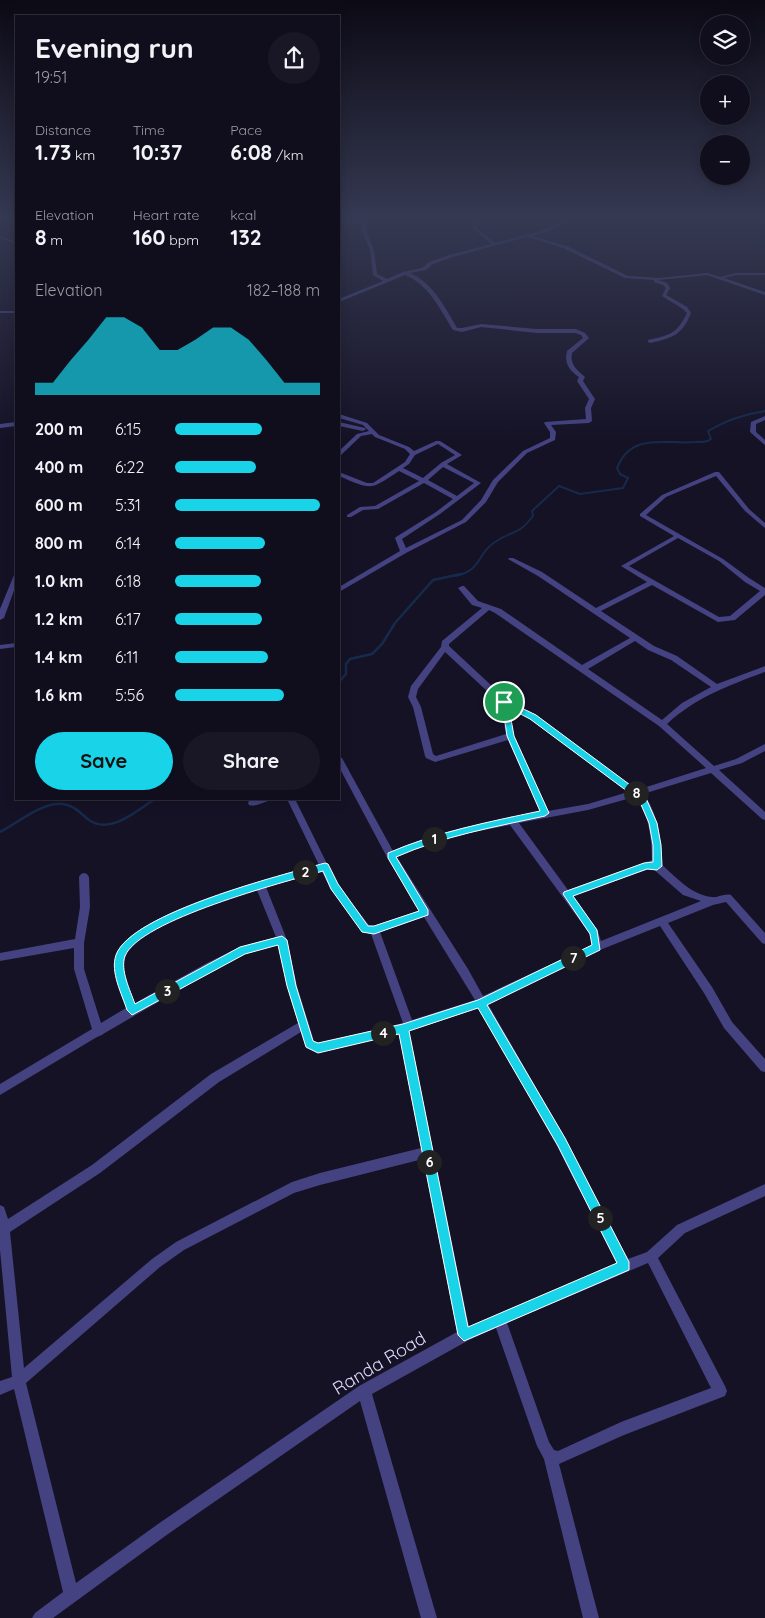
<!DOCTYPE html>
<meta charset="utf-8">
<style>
body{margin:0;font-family:Quicksand,sans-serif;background:#191725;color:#f1f3f6;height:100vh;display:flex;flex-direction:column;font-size:19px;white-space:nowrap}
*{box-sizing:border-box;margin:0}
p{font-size:16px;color:#9c9ca3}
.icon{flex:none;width:28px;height:28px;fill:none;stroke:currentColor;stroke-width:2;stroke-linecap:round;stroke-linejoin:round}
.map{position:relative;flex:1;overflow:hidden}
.side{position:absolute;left:15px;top:15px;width:325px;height:785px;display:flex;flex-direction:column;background:#100e1c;border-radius:0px;box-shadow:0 2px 12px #0003,0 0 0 1px #302e3b}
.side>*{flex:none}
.buttons{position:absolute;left:700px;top:15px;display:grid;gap:10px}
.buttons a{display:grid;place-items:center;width:50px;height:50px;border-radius:50%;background:#100e1c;box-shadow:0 2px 12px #0003,0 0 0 1px #302e3b;font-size:25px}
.pin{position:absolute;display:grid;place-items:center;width:42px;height:42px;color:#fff;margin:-21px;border:2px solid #fff;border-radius:50%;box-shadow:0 1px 5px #0007}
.km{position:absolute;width:25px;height:25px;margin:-12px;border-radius:50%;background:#222;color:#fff;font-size:14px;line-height:25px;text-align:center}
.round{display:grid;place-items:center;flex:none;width:52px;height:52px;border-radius:26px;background:#191725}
.overview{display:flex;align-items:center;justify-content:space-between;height:85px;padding:0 20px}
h1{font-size:28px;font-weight:800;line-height:38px}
.figures{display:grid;grid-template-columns:repeat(3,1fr);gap:8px;height:85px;padding:5px 20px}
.figures div{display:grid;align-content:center}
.figures b{font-size:21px;font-weight:800}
.figures small{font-size:14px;font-weight:400}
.figures p{font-size:14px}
.chart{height:140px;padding:10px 20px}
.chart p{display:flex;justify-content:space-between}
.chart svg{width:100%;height:90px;margin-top:5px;fill:#19d3e9;opacity:.7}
.cta{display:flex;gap:10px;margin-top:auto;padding:10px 20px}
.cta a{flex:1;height:58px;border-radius:30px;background:#19d3e9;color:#111;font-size:20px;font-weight:800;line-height:58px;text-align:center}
.cta a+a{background:#191725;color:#f1f3f6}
ul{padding:0 20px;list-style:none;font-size:16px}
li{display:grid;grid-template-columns:80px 60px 1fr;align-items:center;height:38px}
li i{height:12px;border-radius:6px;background:#19d3e9}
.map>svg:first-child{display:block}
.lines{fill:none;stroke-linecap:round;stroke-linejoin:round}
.stream-far1{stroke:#162a4c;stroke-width:2}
.stream{stroke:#162a4c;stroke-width:2.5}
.minor{fill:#444280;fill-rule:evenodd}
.route{fill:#19d3e9;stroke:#fff;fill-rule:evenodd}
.labels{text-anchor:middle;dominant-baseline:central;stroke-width:4;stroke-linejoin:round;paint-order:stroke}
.near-street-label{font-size:18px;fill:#dedafb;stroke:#151226}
</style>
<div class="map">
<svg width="765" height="1618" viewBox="0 0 765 1618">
<rect width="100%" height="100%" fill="#151226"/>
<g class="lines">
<path class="stream-far1" d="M455,576C483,570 476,554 495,542C512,530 518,536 533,516L532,511L559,486L580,494L623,488L628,478L620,474L617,468C632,431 667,445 696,442C703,441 705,444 711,439L708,431C726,420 744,414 765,411"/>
<g class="stream">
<path d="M339,682L346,674V664L350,659L372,654L382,644L395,623L433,580L461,574"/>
<path d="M0,832C18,823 41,802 63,804C74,805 81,814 89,820C111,835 137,810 155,799"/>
</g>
<g class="minor">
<path d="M343,215H347L351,221L363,222L360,215H364L367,220L366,231L374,250L377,274L387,279L403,272L422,268L429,262L449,255L491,244L474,229L473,221L467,215H472L477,221V228L495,243L540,231L579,215H585L544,233L532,236L567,246L628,276L660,278L707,273L720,277L736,273H765V275H736L724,278L765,292V295L707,275L658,280L667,283L670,288L666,295L668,296L687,307L691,313C682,335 673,338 650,343L648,342V340C670,335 677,334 687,313L683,309L662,296L666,288L663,285L654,282V280L625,278L563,248L527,237L453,257L433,264L426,270L410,273C433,283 445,307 457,328H462L481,324L537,329H576L585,333L589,338L572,353C570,365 576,369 585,377L583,381L595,399L591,408L592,421L589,423L551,425L556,432L555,440L527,453L498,482L486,502L466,522L406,553L339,592V587L400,551L395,538L396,537L436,512L453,499L424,483L378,509L363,510L351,517H347V515L360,507L375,506L419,481L399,471C369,491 372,490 339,476V472L367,483H373L405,462L410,454L405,449L375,437L372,434L361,436L341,455L339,456V451L357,434L369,431L363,425L339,418V414L367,423L379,435L409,447L414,451L436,441H440L462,455L447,464L481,483L440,514L402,539L406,548L462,520L481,500L493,480L523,451L550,438V432L544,423L545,422L586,419L585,408L589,399L577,381L579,377C569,370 564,363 567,351L583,338L581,335L575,333H537L481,327L462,332L453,330C440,309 429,285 405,275L339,302V299L383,281L373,275L370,250L362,231L363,224L349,223ZM438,444L455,455L441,463L423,478L403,468L409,464L415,455ZM443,467L474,483L457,496L428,480Z"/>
<path d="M741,215H747L765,222V224Z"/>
<path d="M0,236L16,242V244L0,238Z"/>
<rect x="0" y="311" width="16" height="2"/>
<path d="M765,416V420L756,424V432L765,440V445L750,432L751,422Z"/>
<path d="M16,422V426L0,428V424Z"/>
<path d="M339,422L365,428L366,429L363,431L339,426Z"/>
<path d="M715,472H719L749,509L765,523V528L745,511L716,476L666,497L646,515L723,559L749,578L765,588V595L735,620L718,622L652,585L601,611L654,646L677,656L717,684L765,666V672C730,685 695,698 667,724L714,766L736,759L765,744V751L742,763L719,770L765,812V820L762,819L711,773L643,794C658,811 662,843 662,865C676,877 691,895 712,897C718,898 724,893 731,895L765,933V944L762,943L726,902L713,905L668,923L712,987L732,1022L765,1059V1072L761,1071L724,1028L704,993L660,926L600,950L488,1004L565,1138L628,1259L647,1252L677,1225L765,1184V1196L685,1233L658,1258L725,1386L727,1391L725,1396L624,1435L559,1464L599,1618H583L544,1459L537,1446L496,1328L469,1340L372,1394L437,1618H421L360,1401L168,1534L53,1618H32L35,1613L63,1592L14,1389L0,1395V1381L12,1377L0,1250V1205L4,1207L8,1219L92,1165L211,1074L298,1023L287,986L278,945L245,954L215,969L103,1034L102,1035L97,1037L0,1095V1084L92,1029L74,969V948L0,961V953L75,939L80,907L79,877L81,874L84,873L87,874L89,877L90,907L84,943V969L101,1023L126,1008C121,992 110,973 116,956C129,913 277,876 319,865L287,799H295L337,884L369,925L374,926L420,911L388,859L339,767V757L342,758L393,851C431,834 466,826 507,819L511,816L515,817L540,812L508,740L435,762L426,758L425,756L413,707L408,697L411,686L441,647L442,641L482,608L472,605L458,588L462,586H464L478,601L501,609L582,665L630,638L538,576L508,559L509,558H513L542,572L596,608L647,582L621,566L674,536L640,516V514L662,495ZM678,538L719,561L745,582L760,591L730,616L719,617L629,566ZM489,610L495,613L659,726L706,768L637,790L536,715L507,700L449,646V644ZM635,641L648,650L671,660L711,687L682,703L662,720L588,669ZM445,652L500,703L506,734L436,756L433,754L421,707L416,697L418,689ZM509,708L530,719L628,792L588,804L548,811L514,736ZM634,797C649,808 652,843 652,860L568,890L519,823L588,810ZM510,825L589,933L592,945L483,996L468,969L397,857L424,845L469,833ZM652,868L683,895L701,901L601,941L597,929L573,896ZM322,872L331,890L363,932L371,934L403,1023L325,1042L318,1043L314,1041L297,986L287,940L266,887ZM257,890L276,937L240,947L207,963L135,1003C130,991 120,972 125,958C136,928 227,899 257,890ZM424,917L475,1000L412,1020L380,932ZM479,1008L557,1146L617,1264L469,1327L409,1031ZM301,1032L306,1048L317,1053L399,1034L421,1148L320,1173L292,1182L176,1242L152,1259L24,1368L10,1232L100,1173L219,1082ZM423,1159L457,1332L359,1386L158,1524L76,1583L26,1383L160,1267L184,1250L294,1193L320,1185ZM648,1263L711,1388L621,1422L558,1451L554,1450L549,1442L507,1323Z"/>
<path d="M14,575H16V585L4,618L0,620V609Z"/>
<path d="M16,643V647L0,649V645Z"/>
<path d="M255,799H269L268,801C262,803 255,807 249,805L248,803L249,801Z"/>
</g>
</g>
<linearGradient id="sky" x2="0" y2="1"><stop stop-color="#0c0a15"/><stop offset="0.49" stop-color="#353952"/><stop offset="1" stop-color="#353952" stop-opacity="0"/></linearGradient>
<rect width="765" height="442" fill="url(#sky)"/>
<path class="route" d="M502,701H507L536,715L645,796L657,823L661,845L662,866L657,870L647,869L573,896L597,930L600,950L487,1005L565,1138L629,1262V1270L464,1341L458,1335L399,1034L318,1053L306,1047L287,986L278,945L245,954L132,1015L127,1010C122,994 110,972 116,955C131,913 282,875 325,863L328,864L338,884L368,926H374L419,911L388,858V853C437,832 488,822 540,811L507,736ZM509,708L530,719L639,800L649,823L653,845V862L644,863L564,892L563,894L590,934L592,945L478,1000L403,1024L318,1043L313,1041L296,986L287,940L282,936L240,947L135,1004C130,990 120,970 125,956C139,920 284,882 323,871L331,889L362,932L374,934L428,915V910L396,857C444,836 494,827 545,816L549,813L514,736ZM478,1008L558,1146L617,1263L468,1327L409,1031Z"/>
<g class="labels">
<g class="near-street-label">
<text transform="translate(379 1363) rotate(-31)">Randa Road</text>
</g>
</g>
</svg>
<div class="buttons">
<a><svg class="icon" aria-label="layers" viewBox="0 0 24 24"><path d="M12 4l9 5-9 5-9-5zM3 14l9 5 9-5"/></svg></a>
<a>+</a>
<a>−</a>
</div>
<div class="pin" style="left:504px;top:702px;background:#1e9e55"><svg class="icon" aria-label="arrive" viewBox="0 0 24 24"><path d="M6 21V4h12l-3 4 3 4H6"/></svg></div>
<b class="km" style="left:434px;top:839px">1</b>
<b class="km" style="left:305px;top:872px">2</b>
<b class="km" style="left:167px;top:991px">3</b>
<b class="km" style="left:383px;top:1033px">4</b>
<b class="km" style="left:600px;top:1218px">5</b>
<b class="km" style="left:429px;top:1162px">6</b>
<b class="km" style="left:573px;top:958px">7</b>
<b class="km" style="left:636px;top:793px">8</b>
<section class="side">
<div class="overview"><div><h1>Evening run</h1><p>19:51</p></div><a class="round"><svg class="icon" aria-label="share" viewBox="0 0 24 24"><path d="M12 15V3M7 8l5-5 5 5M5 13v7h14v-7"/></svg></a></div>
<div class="figures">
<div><p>Distance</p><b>1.73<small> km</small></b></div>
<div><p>Time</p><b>10:37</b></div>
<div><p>Pace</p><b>6:08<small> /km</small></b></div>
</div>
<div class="figures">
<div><p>Elevation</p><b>8<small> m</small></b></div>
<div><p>Heart rate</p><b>160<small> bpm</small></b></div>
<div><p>kcal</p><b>132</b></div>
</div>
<div class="chart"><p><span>Elevation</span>182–188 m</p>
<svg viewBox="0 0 160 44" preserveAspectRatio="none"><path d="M0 44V38L10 38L20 27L30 17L40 6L50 6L60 11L70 22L80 22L90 17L100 11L110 11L120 17L130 27L140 38L150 38L160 38V44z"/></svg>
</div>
<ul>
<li><b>200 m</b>6:15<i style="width:60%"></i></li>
<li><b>400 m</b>6:22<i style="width:56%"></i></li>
<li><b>600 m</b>5:31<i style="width:100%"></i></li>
<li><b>800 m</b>6:14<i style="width:62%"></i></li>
<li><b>1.0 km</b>6:18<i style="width:59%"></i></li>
<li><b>1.2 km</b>6:17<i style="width:60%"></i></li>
<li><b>1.4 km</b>6:11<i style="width:64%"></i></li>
<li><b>1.6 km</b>5:56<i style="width:75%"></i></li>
</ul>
<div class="cta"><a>Save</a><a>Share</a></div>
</section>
</div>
